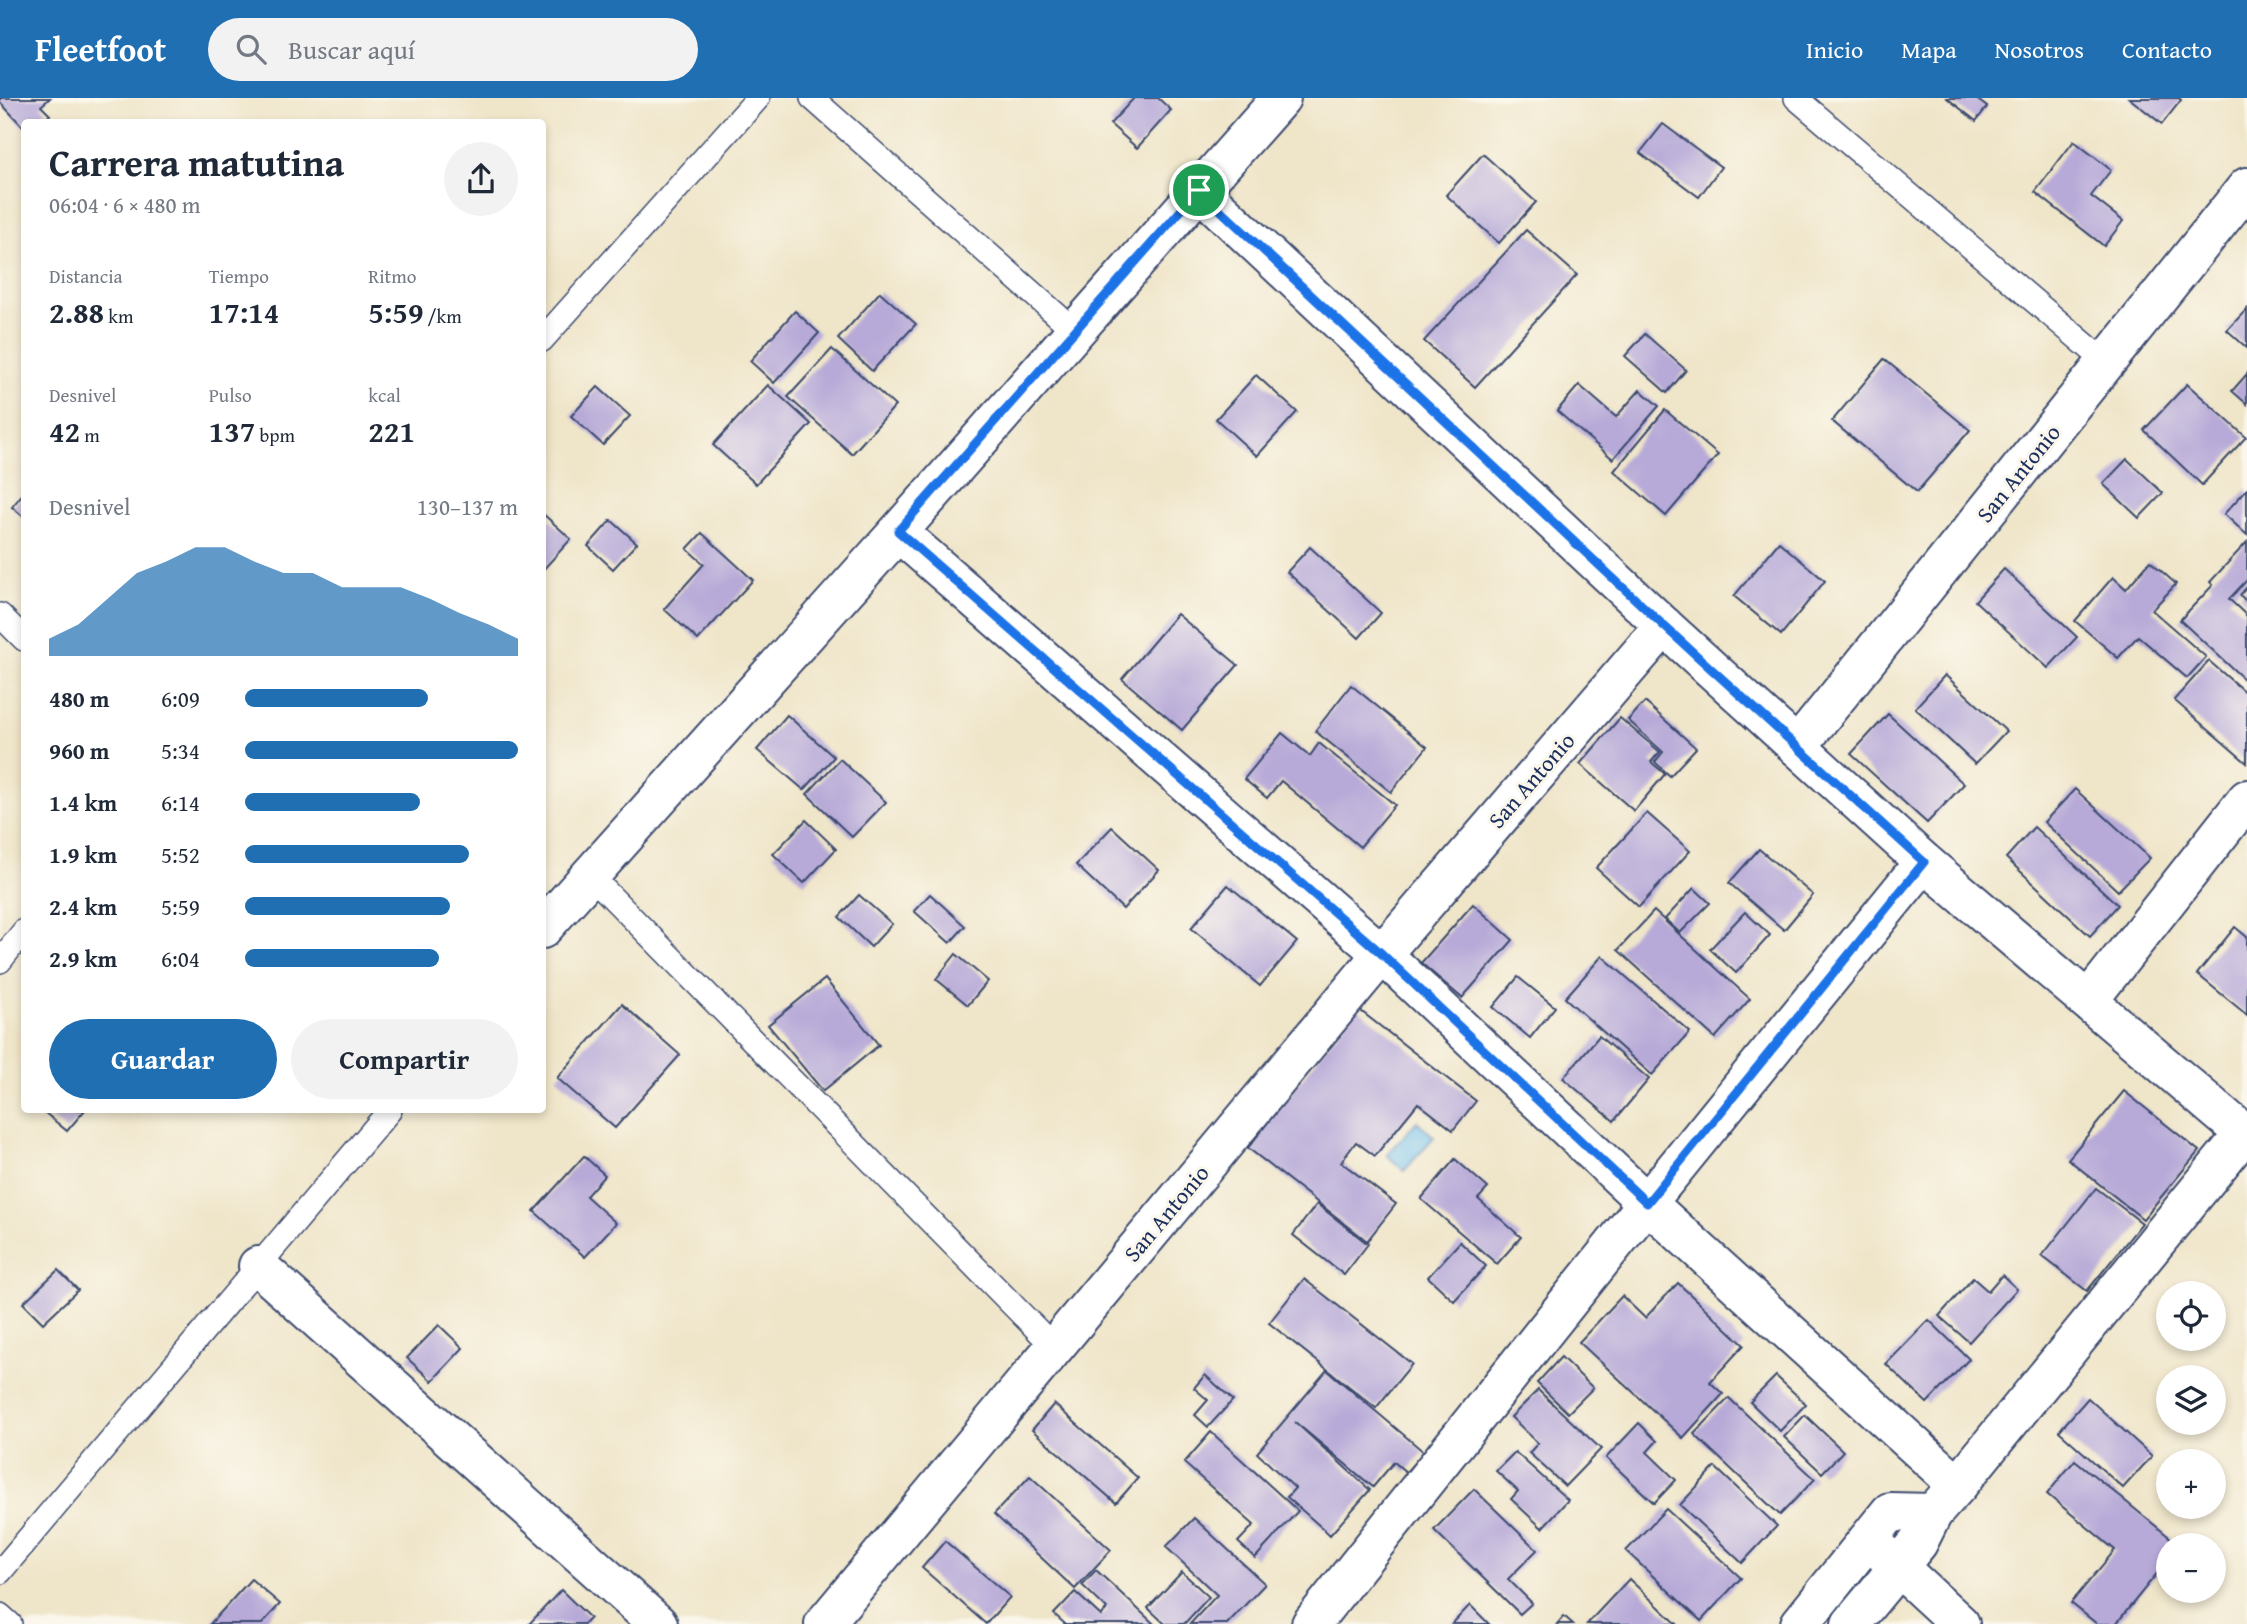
<!DOCTYPE html>
<html lang="es">
<meta charset="utf-8">
<style>
body{margin:0;font-family:"Gentium Book Plus",serif;background:#f2f2f3;color:#1f2937;height:100vh;display:flex;flex-direction:column;font-size:26px;white-space:nowrap}
*{box-sizing:border-box;margin:0}
p{font-size:23px;color:#747a83}
.icon{flex:none;width:38px;height:38px;fill:none;stroke:currentColor;stroke-width:2;stroke-linecap:round;stroke-linejoin:round}
.map{position:relative;flex:1;overflow:hidden}
.side{position:absolute;left:21px;top:21px;width:525px;height:994px;display:flex;flex-direction:column;background:#fff;border-radius:7px;box-shadow:0 4px 10px #0003}
.side>*{flex:none}
.controls{position:absolute;left:2156px;top:1183px;display:grid;gap:14px}
.controls a{display:grid;place-items:center;width:70px;height:70px;border-radius:50%;background:#fff;box-shadow:0 4px 10px #0003;font-size:35px}
.pin{position:absolute;display:grid;place-items:center;width:60px;height:60px;color:#fff;margin:-30px;border:4px solid #fff;border-radius:50%;box-shadow:0 2px 7px #0007}
.round{display:grid;place-items:center;flex:none;width:74px;height:74px;border-radius:37px;background:#f2f2f3}
.overview{display:flex;align-items:center;justify-content:space-between;height:119px;padding:0 28px}
h1{font-size:38px;font-weight:700;line-height:52px}
.metrics{display:grid;grid-template-columns:repeat(3,1fr);gap:10px;height:119px;padding:7px 28px}
.metrics div{display:grid;align-content:center}
.metrics b{font-size:30px;font-weight:700}
.metrics small{font-size:19px;font-weight:400}
.metrics p{font-size:19px}
.chart{height:196px;padding:14px 28px}
.chart p{display:flex;justify-content:space-between}
.chart svg{width:100%;height:126px;margin-top:7px;fill:#1f6fb2;opacity:.7}
.cta{display:flex;gap:14px;margin-top:auto;padding:14px 28px}
.cta a{flex:1;height:80px;border-radius:42px;background:#1f6fb2;color:#fff;font-size:28px;font-weight:700;line-height:80px;text-align:center}
.cta a+a{background:#f2f2f3;color:#1f2937}
ul{padding:0 28px;list-style:none;font-size:23px}
li{display:grid;grid-template-columns:112px 84px 1fr;align-items:center;height:52px}
li i{height:18px;border-radius:9px;background:#1f6fb2}
header{display:flex;align-items:center;gap:42px;box-sizing:border-box;height:98px;padding:0 35px;background:#1f6fb2;color:#fff}
header strong{font-size:33px}
nav{display:flex;gap:38px;margin-inline-start:auto;font-size:24px}
.search{width:490px;height:63px;background:#f2f2f3;display:flex;align-items:center;gap:18px;box-sizing:border-box;padding:0 24px;border-radius:38px;color:#747a83;font-size:26px}
.map>svg:first-child{display:block}
.water{fill:#71c0ec;stroke:#4678a5;stroke-width:2}
.building{fill:#b7aad8}
.lines{fill:none;stroke-linecap:round;stroke-linejoin:round}
.service-casing{stroke:#3b4a6e;stroke-width:26}
.minor-casing{stroke:#3b4a6e;stroke-width:42}
.service{stroke:#fff;stroke-width:23}
.minor{stroke:#fff;stroke-width:38}
.route-casing{stroke:#fff;stroke-width:14}
.route{stroke:#1a73e8;stroke-width:9}
.labels{text-anchor:middle;dominant-baseline:central;stroke-width:6;stroke-linejoin:round;paint-order:stroke}
.street-label{font-size:23px;fill:#1b2f5e;stroke:#fbf7ec}
</style>
<header>
<strong>Fleetfoot</strong>
<div class="search"><svg class="icon" aria-label="search" viewBox="0 0 24 24"><circle cx="10" cy="10" r="6"/><path d="M15 15l6 6"/></svg>Buscar aquí</div>
<nav><a>Inicio</a><a>Mapa</a><a>Nosotros</a><a>Contacto</a></nav>
</header>
<div class="map">
<svg width="2247" height="1526" viewBox="0 0 2247 1526">
<rect width="100%" height="100%" fill="#fbf7ec"/>
<filter id="ink" filterUnits="userSpaceOnUse"><feTurbulence type="fractalNoise" baseFrequency=".0143" numOctaves="2"/><feDisplacementMap in="SourceGraphic" scale="14" xChannelSelector="R" yChannelSelector="G"/><feConvolveMatrix kernelMatrix="1 2 1 2 8 2 1 2 1" color-interpolation-filters="sRGB"/></filter>
<filter id="wash" filterUnits="userSpaceOnUse"><feTurbulence type="fractalNoise" baseFrequency=".00686" numOctaves="4" result="noise"/><feDisplacementMap in="SourceGraphic" scale="28" xChannelSelector="R" yChannelSelector="G"/><feGaussianBlur stdDeviation="1.57" result="paint"/><feColorMatrix in="noise" values="0 0 0 0 0 0 0 0 0 0 0 0 0 0 0 0 0 1.4 0 .05"/><feComposite in="paint" operator="in"/></filter>
<g filter="url(#wash)">
<rect width="100%" height="100%" fill="#efe5c9"/>
<path class="water" d="M1417,1023L1434,1039L1404,1073L1387,1057Z"/>
<g id="blocks">
<g class="building">
<path d="M0,0H50L41,8L50,17L42,24H24V30L0,4Z"/>
<path d="M1134,0H1158L1171,12L1137,50L1110,26Z"/>
<path d="M1947,0H1975L1987,9L1976,23Z"/>
<path d="M2129,0H2179L2181,2L2162,26Z"/>
<path d="M1663,26L1721,69L1699,99L1640,55Z"/>
<path d="M2074,43L2111,72L2091,98L2123,123L2104,148L2035,94Z"/>
<path d="M1483,56L1536,104L1499,145L1446,97Z"/>
<path d="M1526,132L1577,177L1475,289L1424,243Z"/>
<path d="M880,194L916,226L872,273L838,241Z"/>
<path d="M2247,211V250L2227,232Z"/>
<path d="M795,213L819,235L774,285L750,263Z"/>
<path d="M1645,236L1686,272L1667,295L1625,258Z"/>
<path d="M832,251L895,308L852,356L788,299Z"/>
<path d="M1884,261L1970,332L1917,394L1832,323Z"/>
<path d="M2247,276V306L2232,293Z"/>
<path d="M1256,277L1297,314L1257,358L1216,321Z"/>
<path d="M2187,286L2246,339L2202,387L2144,332Z"/>
<path d="M768,287L811,326L756,386L713,347Z"/>
<path d="M1579,287L1616,319L1640,292L1659,308L1613,361L1557,313Z"/>
<path d="M598,289L630,318L603,347L571,318Z"/>
<path d="M1665,312L1718,357L1666,418L1614,373Z"/>
<path d="M2127,361L2163,395L2139,420L2103,386Z"/>
<path d="M2247,391V437L2224,416Z"/>
<path d="M24,394V419L12,409Z"/>
<path d="M542,415L571,441L542,473Z"/>
<path d="M611,422L637,445L613,471L588,448Z"/>
<path d="M702,435L753,482L698,542L664,511L704,466L687,451Z"/>
<path d="M1779,444L1825,483L1781,537L1734,498Z"/>
<path d="M2247,444V482L2229,501L2247,518V584L2180,522L2213,487L2210,484Z"/>
<path d="M1310,449L1381,515L1359,540L1287,474Z"/>
<path d="M2150,463L2176,486L2152,512L2206,559L2187,580L2138,538L2118,560L2075,523L2113,479L2126,491Z"/>
<path d="M2004,471L2077,539L2048,570L1975,503Z"/>
<path d="M2247,489V504L2240,497Z"/>
<path d="M1177,516L1238,567L1182,632L1122,581Z"/>
<path d="M2209,563L2247,596V665L2174,602Z"/>
<path d="M1945,577L2006,633L1975,666L1915,610Z"/>
<path d="M1351,587L1427,649L1391,694L1315,633Z"/>
<path d="M1645,604L1696,650L1670,678L1655,664L1663,654L1628,622Z"/>
<path d="M1888,616L1964,686L1927,725L1851,656Z"/>
<path d="M787,617L834,659L804,692L757,652Z"/>
<path d="M1620,620L1660,654L1651,664L1665,676L1634,713L1580,666Z"/>
<path d="M1282,635L1310,658L1319,645L1395,707L1360,749L1281,683L1267,700L1244,681Z"/>
<path d="M840,661L886,704L852,739L807,696Z"/>
<path d="M2075,691L2150,760L2118,793L2044,724Z"/>
<path d="M1647,715L1690,753L1639,809L1596,770Z"/>
<path d="M806,722L836,751L804,785L773,756Z"/>
<path d="M1112,729L1159,772L1123,811L1076,767Z"/>
<path d="M2034,729L2118,807L2090,838L2006,760Z"/>
<path d="M1759,751L1813,797L1784,832L1729,785Z"/>
<path d="M1228,787L1297,844L1260,888L1191,830Z"/>
<path d="M1694,790L1710,805L1680,835L1665,821Z"/>
<path d="M930,796L965,828L950,845L914,813Z"/>
<path d="M859,797L892,826L871,849L839,819Z"/>
<path d="M1473,806L1513,842L1462,900L1421,865Z"/>
<path d="M1654,813L1750,901L1715,940L1618,852Z"/>
<path d="M1745,814L1770,837L1736,875L1710,851Z"/>
<path d="M2235,829L2247,839V917L2197,876Z"/>
<path d="M956,856L988,883L968,907L936,881Z"/>
<path d="M1602,858L1690,934L1652,977L1565,900Z"/>
<path d="M1518,879L1555,909L1530,940L1493,909Z"/>
<path d="M825,881L879,947L823,993L768,927Z"/>
<path d="M622,906L680,957L615,1030L557,980Z"/>
<path d="M1357,910L1476,1003L1453,1032L1418,1005L1375,1058L1356,1044L1341,1064L1396,1106L1367,1143L1248,1050Z"/>
<path d="M1599,938L1649,981L1614,1023L1563,980Z"/>
<path d="M2124,993L2199,1053L2143,1121L2068,1061Z"/>
<path d="M46,1012H85L67,1033L44,1014Z"/>
<path d="M584,1058L605,1077L586,1098L616,1125L585,1159L534,1113Z"/>
<path d="M1455,1061L1488,1090L1478,1101L1521,1139L1497,1166L1421,1101Z"/>
<path d="M2096,1090L2142,1125L2087,1193L2042,1158Z"/>
<path d="M1317,1106L1368,1146L1344,1177L1293,1137Z"/>
<path d="M1460,1144L1486,1168L1454,1203L1428,1179Z"/>
<path d="M58,1172L78,1192L43,1225L23,1205Z"/>
<path d="M2002,1177L2017,1191L1969,1244L1939,1218L1973,1180L1988,1193Z"/>
<path d="M1304,1181L1412,1266L1376,1310L1269,1225Z"/>
<path d="M1678,1185L1744,1247L1710,1284L1723,1296L1683,1340L1579,1244L1622,1198L1645,1220Z"/>
<path d="M1929,1222L1969,1261L1927,1305L1886,1266Z"/>
<path d="M439,1227L463,1250L432,1283L407,1260Z"/>
<path d="M1561,1259L1593,1290L1568,1315L1537,1285Z"/>
<path d="M1327,1272L1424,1354L1406,1374L1394,1364L1373,1389L1295,1324L1370,1392L1330,1437L1287,1399L1295,1390L1257,1355Z"/>
<path d="M1205,1277L1233,1302L1208,1329L1195,1317L1208,1302L1194,1290Z"/>
<path d="M1776,1278L1806,1306L1780,1333L1750,1304Z"/>
<path d="M1538,1292L1601,1351L1565,1388L1529,1355L1538,1345L1511,1319Z"/>
<path d="M1729,1300L1815,1381L1780,1417L1694,1336Z"/>
<path d="M2088,1300L2152,1358L2123,1390L2059,1333Z"/>
<path d="M1054,1306L1138,1380L1116,1405L1032,1332Z"/>
<path d="M1805,1317L1843,1353L1822,1375L1784,1339Z"/>
<path d="M1639,1325L1657,1343L1647,1354L1676,1382L1654,1405L1606,1360Z"/>
<path d="M1211,1334L1298,1413L1255,1460L1238,1444L1254,1427L1184,1365Z"/>
<path d="M1515,1354L1568,1402L1542,1430L1511,1401L1518,1393L1496,1373Z"/>
<path d="M2075,1362L2179,1447H2168V1462L2116,1526H2097L2071,1505L2115,1452L2047,1396Z"/>
<path d="M1715,1369L1777,1428L1742,1465L1680,1407Z"/>
<path d="M1030,1378L1111,1452L1075,1491L994,1416Z"/>
<path d="M1474,1391L1537,1452L1508,1481L1532,1505L1520,1516L1434,1432Z"/>
<path d="M1666,1411L1741,1480L1701,1523L1626,1453Z"/>
<path d="M1194,1420L1265,1486L1227,1526H1190L1217,1497L1166,1449Z"/>
<path d="M945,1443L1010,1499L986,1526L922,1470Z"/>
<path d="M1096,1472L1154,1526H1065L1054,1516L1075,1494L1101,1518L1107,1511L1082,1487Z"/>
<path d="M1182,1474L1209,1499L1184,1526H1165L1148,1510Z"/>
<path d="M251,1481L280,1506L262,1526H210Z"/>
<path d="M1629,1481L1677,1526H1587Z"/>
<path d="M561,1492L590,1520L584,1526H529Z"/>
<path d="M1470,1507L1489,1526H1452Z"/>
<path d="M1564,1518L1573,1526H1557Z"/>
</g>
</g>
</g>
<g filter="url(#ink)">
<use href="#blocks" fill-opacity="0" stroke="#3b4a6e" stroke-width="2"/>
<g class="lines">
<defs>
<g id="service">
<path d="M812,0L1074,232"/>
<path d="M1796,0L2107,265"/>
<path d="M542,242L758,0"/>
<path d="M0,517L24,541"/>
<path d="M591,778L1054,1249"/>
<path d="M0,863L24,833"/>
<path d="M0,1474L390,1012"/>
<path d="M0,1517L10,1526"/>
</g>
<g id="minor">
<path d="M1199,92L1664,528L1924,764L2247,1038"/>
<path d="M898,434L1382,856L1647,1105L1958,1387"/>
<path d="M1797,649L2247,89"/>
<path d="M542,831L898,434L1281,0"/>
<path d="M2088,903L2247,701"/>
<path d="M258,1168L658,1526"/>
<path d="M1879,1451L1960,1526"/>
<path d="M824,1526L1382,856L1664,528"/>
<path d="M1311,1526L1647,1105L1924,764"/>
<path d="M1800,1526L1890,1414L1933,1415"/>
<path d="M1851,1526L1918,1445L1933,1415L1958,1387L2244,1036"/>
</g>
</defs>
<use href="#service" class="service-casing"/>
<use href="#minor" class="minor-casing"/>
<use href="#service" class="service"/>
<use href="#minor" class="minor"/>
</g>
</g>
<g class="lines" filter="url(#ink)">
<defs>
<path id="route" d="M1199,92L1664,528L1924,764L1647,1105L1382,856L898,433Z"/>
</defs>
<use href="#route" class="route-casing"/>
<use href="#route" class="route"/>
</g>
<g class="labels">
<g class="street-label">
<text transform="translate(2018 375) rotate(-51)">San Antonio</text>
<text transform="translate(1531 682) rotate(-49)">San Antonio</text>
<text transform="translate(1166 1115) rotate(-50)">San Antonio</text>
</g>
</g>
</svg>
<div class="controls">
<a><svg class="icon" aria-label="locate" viewBox="0 0 24 24"><circle cx="12" cy="12" r="6"/><path d="M12 2v4M12 18v4M2 12h4M18 12h4"/></svg></a>
<a><svg class="icon" aria-label="layers" viewBox="0 0 24 24"><path d="M12 4l9 5-9 5-9-5zM3 14l9 5 9-5"/></svg></a>
<a>+</a>
<a>−</a>
</div>
<div class="pin" style="left:1199px;top:92px;background:#1e9e55"><svg class="icon" aria-label="arrive" viewBox="0 0 24 24"><path d="M6 21V4h12l-3 4 3 4H6"/></svg></div>
<section class="side">
<div class="overview"><div><h1>Carrera matutina</h1><p>06:04 · 6 × 480 m</p></div><a class="round"><svg class="icon" aria-label="share" viewBox="0 0 24 24"><path d="M12 15V3M7 8l5-5 5 5M5 13v7h14v-7"/></svg></a></div>
<div class="metrics">
<div><p>Distancia</p><b>2.88<small> km</small></b></div>
<div><p>Tiempo</p><b>17:14</b></div>
<div><p>Ritmo</p><b>5:59<small> /km</small></b></div>
</div>
<div class="metrics">
<div><p>Desnivel</p><b>42<small> m</small></b></div>
<div><p>Pulso</p><b>137<small> bpm</small></b></div>
<div><p>kcal</p><b>221</b></div>
</div>
<div class="chart"><p><span>Desnivel</span>130–137 m</p>
<svg viewBox="0 0 160 44" preserveAspectRatio="none"><path d="M0 44V38L10 33L20 24L30 15L40 11L50 6L60 6L70 11L80 15L90 15L100 20L110 20L120 20L130 24L140 29L150 33L160 38V44z"/></svg>
</div>
<ul>
<li><b>480 m</b>6:09<i style="width:67%"></i></li>
<li><b>960 m</b>5:34<i style="width:100%"></i></li>
<li><b>1.4 km</b>6:14<i style="width:64%"></i></li>
<li><b>1.9 km</b>5:52<i style="width:82%"></i></li>
<li><b>2.4 km</b>5:59<i style="width:75%"></i></li>
<li><b>2.9 km</b>6:04<i style="width:71%"></i></li>
</ul>
<div class="cta"><a>Guardar</a><a>Compartir</a></div>
</section>
</div>
